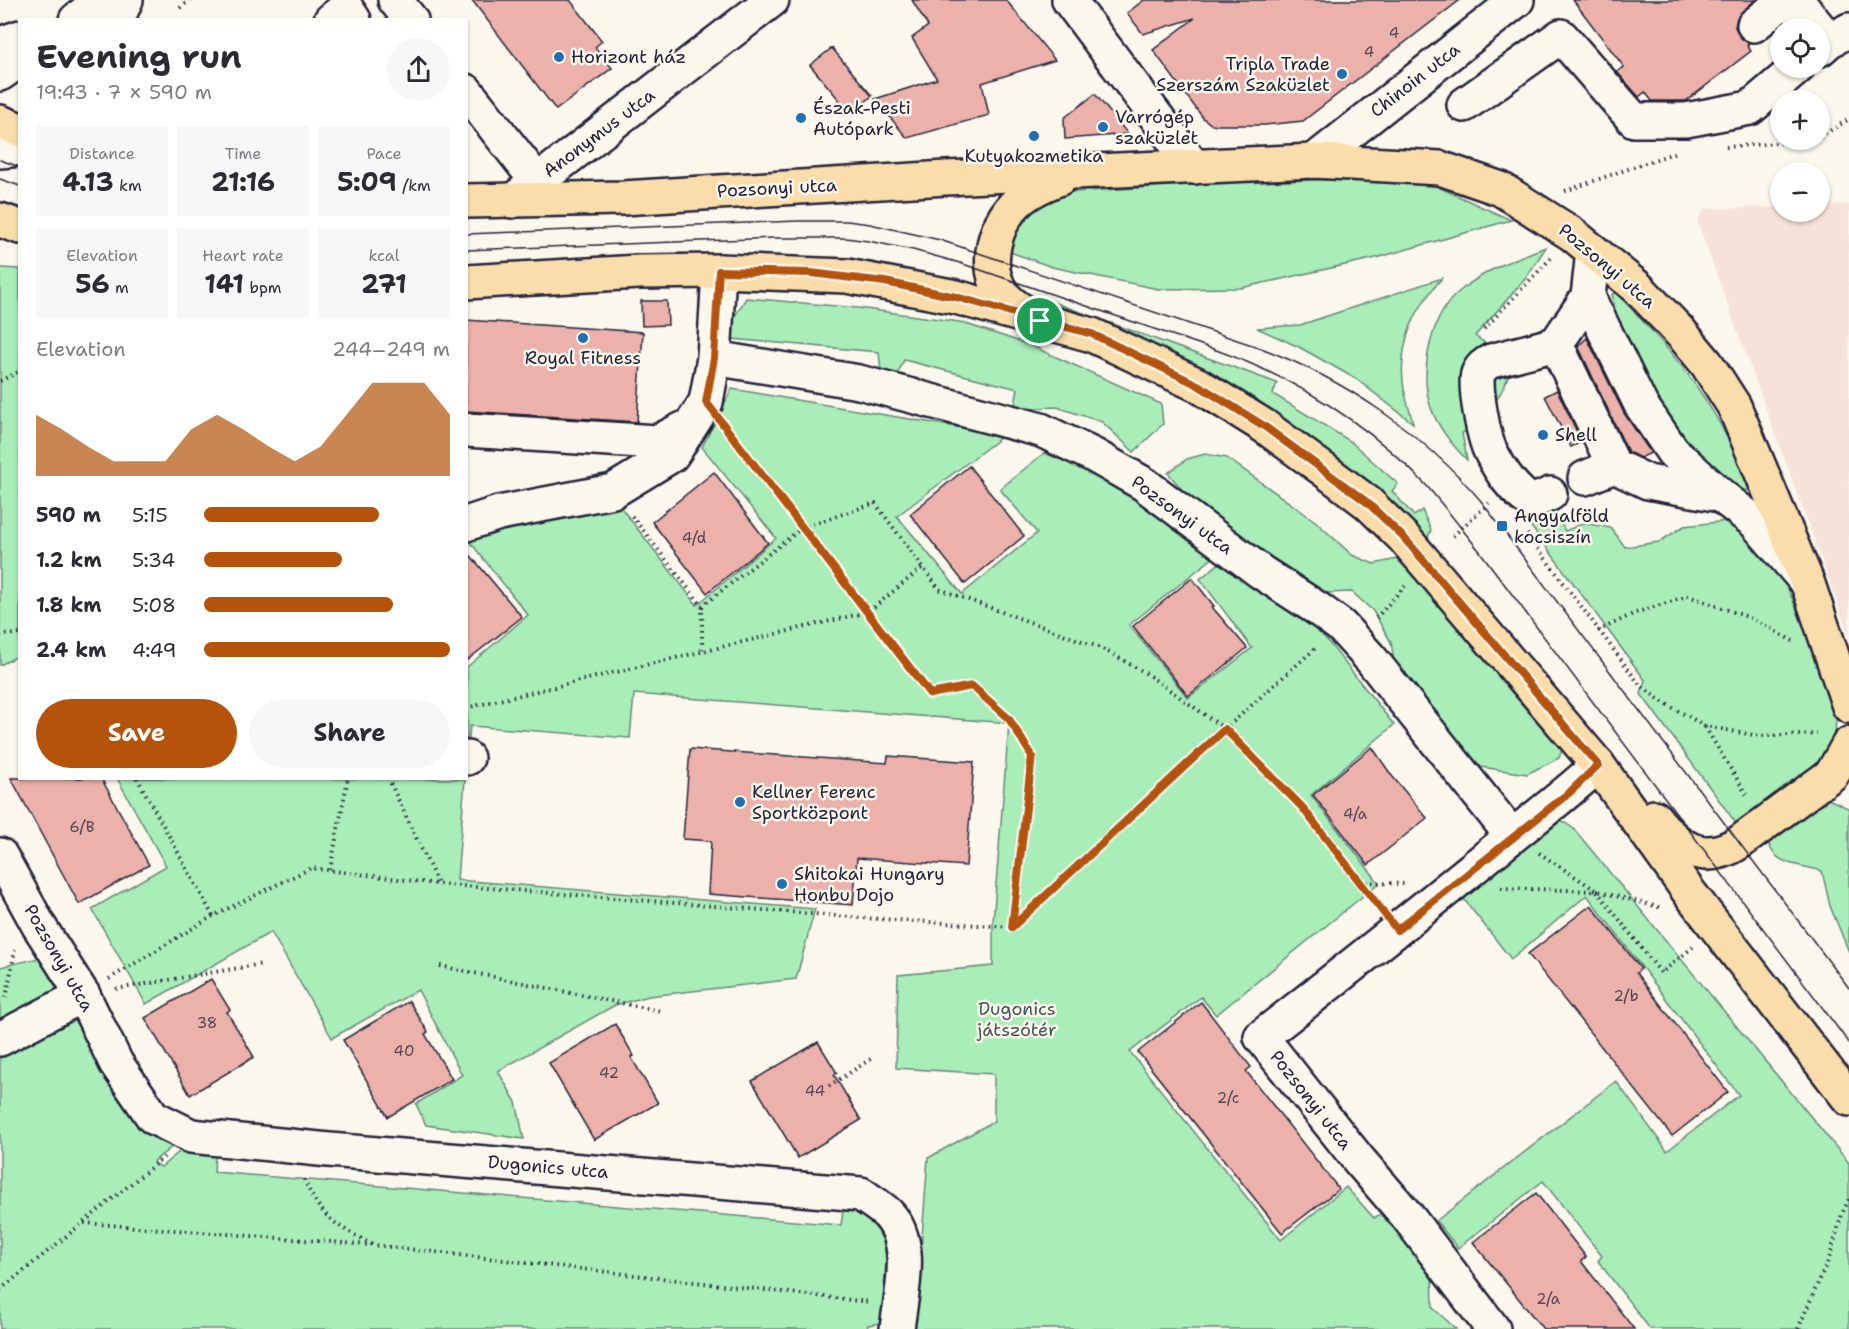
<!DOCTYPE html>
<meta charset="utf-8">
<style>
body{margin:0;font-family:"Shantell Sans",sans-serif;background:#f7f7f7;color:#2b2b33;height:100vh;display:flex;flex-direction:column;font-size:22px;white-space:nowrap}
*{box-sizing:border-box;margin:0}
p{font-size:20px;color:#7c7c81}
.icon{flex:none;width:33px;height:33px;fill:none;stroke:currentColor;stroke-width:2;stroke-linecap:round;stroke-linejoin:round}
.map{position:relative;flex:1;overflow:hidden}
.sheet{position:absolute;left:18px;top:18px;width:450px;height:762px;display:flex;flex-direction:column;background:#fff;border-radius:0px;box-shadow:0 2px 4px #0004}
.sheet>*{flex:none}
.tools{position:absolute;left:1770px;top:18px;display:grid;gap:12px}
.tools a{display:grid;place-items:center;width:60px;height:60px;border-radius:50%;background:#fff;box-shadow:0 2px 4px #0004;font-size:30px}
.pin{position:absolute;display:grid;place-items:center;width:51px;height:51px;color:#fff;margin:-26px;border:3px solid #fff;border-radius:50%;box-shadow:0 2px 6px #0007}
.round{display:grid;place-items:center;flex:none;width:63px;height:63px;border-radius:32px;background:#f7f7f7}
.summary{display:flex;align-items:center;justify-content:space-between;height:102px;padding:0 18px}
h1{font-size:33px;font-weight:700;line-height:45px}
.stats{display:grid;grid-template-columns:repeat(3,1fr);gap:9px;height:102px;padding:6px 18px}
.stats div{display:grid;align-content:center;border-radius:0px;background:#f7f7f7;text-align:center}
.stats b{font-size:26px;font-weight:700}
.stats small{font-size:16px;font-weight:400}
.stats p{font-size:16px}
.chart{height:168px;padding:12px 18px}
.chart p{display:flex;justify-content:space-between}
.chart svg{width:100%;height:108px;margin-top:6px;fill:#b45309;opacity:.7}
.action{display:flex;gap:12px;margin-top:auto;padding:12px 18px}
.action a{flex:1;height:69px;border-radius:36px;background:#b45309;color:#fff;font-size:24px;font-weight:700;line-height:69px;text-align:center}
.action a+a{background:#f7f7f7;color:#2b2b33}
ul{padding:0 18px;list-style:none;font-size:20px}
li{display:grid;grid-template-columns:96px 72px 1fr;align-items:center;height:45px}
li i{height:15px;border-radius:8px;background:#b45309}
.map>svg:first-child{display:block}
.built{fill:#f6e2d8}
.green{fill:#a9edb8;stroke:#66887a;stroke-width:1.5}
.building{fill:#ecb1aa;stroke:#22223b;stroke-width:1.5}
.lines{fill:none;stroke-linecap:round;stroke-linejoin:round}
.minor-casing{stroke:#22223b;stroke-width:38}
.major-casing{stroke:#22223b;stroke-width:38}
.path{stroke:#22223b;stroke-width:4;stroke-dasharray:1.5 4.5;stroke-linecap:butt}
.minor{stroke:#fbf7ec;stroke-width:33}
.major{stroke:#fbddab;stroke-width:33}
.tram{stroke:#22223b;stroke-width:1.5}
.route-casing{stroke:#fff;stroke-width:12}
.route{stroke:#b45309;stroke-width:8}
.poi-dot{fill:#1f6fb2;stroke:#fbf7ec;stroke-width:2}
.labels{text-anchor:middle;dominant-baseline:central;stroke-width:5;stroke-linejoin:round;paint-order:stroke}
.number-label{font-size:15px;fill:#544657}
.poi-label{font-size:18px;fill:#22223b;stroke:#fbf7ec;text-anchor:start}
.street-label{font-size:18px;fill:#22223b;stroke:#fbf7ec}
.park-label{font-size:18px;fill:#44555a;stroke:#fbf7ec}
</style>
<div class="map">
<svg width="1849" height="1329" viewBox="0 0 1849 1329">
<rect width="100%" height="100%" fill="#fbf7ec"/>
<filter id="ink" filterUnits="userSpaceOnUse"><feTurbulence type="fractalNoise" baseFrequency=".0167" numOctaves="2"/><feDisplacementMap in="SourceGraphic" scale="12" xChannelSelector="R" yChannelSelector="G"/><feConvolveMatrix kernelMatrix="1 2 1 2 8 2 1 2 1" color-interpolation-filters="sRGB"/></filter>
<g filter="url(#ink)">
<path class="built" d="M1849,205V635L1697,221L1705,209L1780,207V212H1820V206Z"/>
<g class="green">
<path d="M1355,179L1427,182L1511,220L1376,258L1241,288L1158,289L1052,267L1010,252L1012,238L1025,213L1057,193L1234,182Z"/>
<path d="M1546,247L1526,278L1475,336C1487,345 1503,352 1508,368C1512,382 1485,418 1474,427C1470,429 1466,431 1462,433L1467,460C1453,446 1438,427 1431,408C1418,373 1431,313 1461,290C1487,269 1516,258 1546,247Z"/>
<path d="M0,268L20,269V655L0,665Z"/>
<path d="M1442,278C1415,309 1399,340 1403,382C1404,395 1410,410 1413,423L1356,379L1299,347L1257,328L1300,325Z"/>
<path d="M1615,292C1662,340 1700,382 1730,443C1738,458 1746,474 1748,490L1743,493L1729,483L1665,423L1618,327L1612,294Z"/>
<path d="M746,298L858,308L960,322L1027,344L1161,404L1163,424L1134,452L1102,422L1057,407L1014,409L1018,389L904,360L894,382H882L879,352L731,339V322Z"/>
<path d="M1047,300L1277,383L1273,394L1350,441L1398,484L1392,491L1414,516L1422,510L1431,530L1426,543L1136,342L1045,304Z"/>
<path d="M732,389L1004,435L897,516L962,594L1037,533L1000,489L1044,453L1128,487L1220,552L1129,625L1188,698L1252,648L1200,579L1243,544L1188,500L1179,486L1168,473L1187,459L1205,454L1227,458L1315,521L1352,555L1374,564L1397,559L1475,637L1564,745L1559,758L1527,774L1481,767L1395,668L1391,642L1373,611L1352,592L1325,593L1303,610L1394,725L1311,795L1379,883L1216,1015L1201,997L1130,1052L1281,1240L1346,1187L1374,1218L1385,1211L1432,1269L1433,1308L1456,1329H915L928,1158L994,1121V1074L896,1068L898,975L993,966V922L1009,723L634,694L630,738L470,726L467,758V667L528,615L467,538V531L619,505L697,605L776,538L702,447Z"/>
<path d="M1510,498L1554,509L1565,531L1584,523L1611,528L1625,547L1659,542L1684,526L1727,521L1760,550L1786,584L1815,653L1836,718L1835,736L1824,756L1803,777L1738,826L1641,694L1645,680Z"/>
<path d="M117,778L465,779L457,880L815,909L796,979L649,996L615,1005L498,1071L516,1102L524,1139L426,1125L416,1104L462,1075L418,990L332,1038L271,932L146,1004L92,909L166,866Z"/>
<path d="M1817,794L1848,808L1849,811V952L1830,906L1822,871C1791,862 1770,867 1765,829Z"/>
<path d="M1561,820L1574,829L1849,1163V1329H1650L1598,1261L1602,1256L1543,1181L1458,1248L1436,1221L1616,1081L1667,1151L1739,1095L1587,895L1511,959L1463,898Z"/>
<path d="M39,958L58,978L144,1127L173,1146L153,1162L161,1167L185,1147L215,1155L214,1172L841,1225L844,1204L871,1218L887,1242L882,1323L868,1325L867,1329H0V967Z"/>
</g>
<g class="building">
<path d="M472,0H570L602,41L595,47L612,68L556,110Z"/>
<path d="M912,0H1006L1055,60L982,83L989,115L907,138L875,99L937,79L912,38L928,26Z"/>
<path d="M1144,0H1460L1303,121L1265,125H1212L1203,118L1153,50L1195,18L1143,34L1127,13Z"/>
<path d="M1573,0H1755L1737,18L1735,27L1740,37L1749,43L1747,45L1751,51L1686,101H1652L1645,92L1639,97L1617,72L1624,67Z"/>
<path d="M832,48L872,96L851,114L810,65Z"/>
<path d="M1095,94L1128,134L1065,139L1064,118Z"/>
<path d="M641,301H667L668,325L642,326Z"/>
<path d="M466,320L643,332L637,422L466,411Z"/>
<path d="M1587,338L1624,413L1651,453L1640,458L1628,452L1578,346Z"/>
<path d="M1557,390L1582,442L1571,447L1545,396Z"/>
<path d="M969,466L1024,536L965,584L910,514Z"/>
<path d="M714,472L768,543L707,593L652,522Z"/>
<path d="M466,550L522,617L466,661Z"/>
<path d="M1192,578L1214,606L1212,607L1247,648L1188,696L1133,626Z"/>
<path d="M1372,747L1392,776L1427,818L1368,865L1313,795Z"/>
<path d="M690,749L887,763L888,756L974,762L966,866L857,858L853,905L708,894L711,841L683,839Z"/>
<path d="M11,778H101L149,865L79,904Z"/>
<path d="M1591,905L1641,969L1636,973L1728,1092L1672,1136L1528,954Z"/>
<path d="M211,979L230,1010L227,1012L254,1057L190,1095L145,1018Z"/>
<path d="M409,1001L428,1032L425,1034L452,1079L388,1117L343,1040Z"/>
<path d="M1201,1002L1251,1067L1246,1071L1339,1189L1282,1233L1138,1052Z"/>
<path d="M615,1024L634,1056L631,1057L658,1103L594,1140L549,1063Z"/>
<path d="M818,1042L837,1073L834,1075L861,1120L798,1158L752,1081Z"/>
<path d="M1536,1193L1586,1257L1581,1261L1634,1329H1543L1473,1242Z"/>
</g>
<g class="lines">
<defs>
<g id="minor">
<path d="M395,0L411,20"/>
<path d="M1069,0L1194,167"/>
<path d="M76,20L101,0"/>
<path d="M117,20L126,0"/>
<path d="M331,20L346,8L354,20"/>
<path d="M1754,25L1780,4L1802,7L1819,28"/>
<path d="M0,44L20,37"/>
<path d="M1820,49L1829,41L1849,30"/>
<path d="M0,74L20,60"/>
<path d="M466,91L537,181"/>
<path d="M1464,105L1561,36L1634,120H1686L1750,108L1797,68"/>
<path d="M0,151L20,149"/>
<path d="M1314,161L1517,0"/>
<path d="M512,201L772,0"/>
<path d="M1593,251L1588,297L1641,405L1673,452L1720,495L1755,522L1803,578"/>
<path d="M1588,297L1556,344L1614,466L1648,482L1720,495"/>
<path d="M714,358L859,382L1041,430L1093,455L1144,484L1261,572L1318,609L1341,626L1371,659L1512,836"/>
<path d="M466,430L657,442L689,426"/>
<path d="M1585,478L1614,466"/>
<path d="M1550,494L1532,502C1515,492 1500,471 1491,452C1484,440 1474,386 1478,374C1481,367 1484,365 1491,361L1556,344"/>
<path d="M466,524L499,513L613,491L672,455L706,402L714,358L719,271"/>
<path d="M466,758H467"/>
<path d="M0,855L39,926L83,995L116,1063L153,1117L191,1136L329,1150L861,1194C869,1200 879,1206 887,1213C916,1242 901,1293 897,1329"/>
<path d="M0,1039L83,995"/>
<path d="M1493,1329L1408,1217L1358,1159L1261,1037C1345,972 1428,905 1510,838C1540,814 1570,791 1598,765"/>
</g>
<g id="major">
<path d="M0,122L20,130"/>
<path d="M466,201L623,198L946,178L1314,161L1440,168L1501,189L1572,234L1637,287L1682,334L1707,364L1734,406L1808,584L1849,706"/>
<path d="M0,220L20,227"/>
<path d="M466,282L639,272L719,271L847,276L956,297L1092,335L1198,385L1264,426L1327,472L1368,503L1404,538L1598,765L1689,892L1849,1099"/>
<path d="M1030,316C1021,310 1011,305 1004,296C981,266 995,219 1023,197C1034,188 1047,183 1060,178"/>
<path d="M1654,817C1678,848 1703,866 1740,842L1832,774L1849,744"/>
</g>
</defs>
<use href="#minor" class="minor-casing"/>
<use href="#major" class="major-casing"/>
<g class="path">
<path d="M180,8L190,0"/>
<path d="M1820,137L1849,119"/>
<path d="M1726,147L1815,140"/>
<path d="M1565,191L1674,153"/>
<path d="M1484,329L1551,258"/>
<path d="M0,381L20,371"/>
<path d="M726,428L868,612L922,568"/>
<path d="M632,516L702,606L802,528L875,503L939,589L1101,648L1144,672L1225,729L1302,807L1379,906"/>
<path d="M1527,534L1640,685L1661,701L1705,726L1759,736L1817,734"/>
<path d="M1453,536L1489,503"/>
<path d="M702,606V651"/>
<path d="M1376,618L1405,586"/>
<path d="M1598,631L1635,613L1688,596L1751,618L1793,641"/>
<path d="M0,635L20,634"/>
<path d="M466,708L868,612L930,694L972,686L1009,719L1032,756L1012,926"/>
<path d="M1705,727L1748,797"/>
<path d="M137,778L213,916"/>
<path d="M388,778L438,884"/>
<path d="M1539,853L1597,891L1662,908"/>
<path d="M330,870L348,778"/>
<path d="M1360,882L1404,884"/>
<path d="M1501,888L1597,891L1661,973L1693,947"/>
<path d="M440,966L660,1011"/>
<path d="M109,979L213,916L311,868L438,884L863,918L1012,927L1225,729L1318,646"/>
<path d="M116,989L262,964"/>
<path d="M6,998L15,950"/>
<path d="M829,1086L871,1059"/>
<path d="M304,1179C321,1219 336,1225 373,1245L869,1302"/>
<path d="M84,1223L370,1245"/>
<path d="M0,1290L164,1157"/>
<path d="M1798,1329L1830,1256L1842,1214L1849,1199"/>
</g>
<use href="#minor" class="minor"/>
<use href="#major" class="major"/>
<g class="tram">
<path d="M0,160L20,167"/>
<path d="M0,179L20,186"/>
<path d="M466,234L798,221H847L870,224L940,240L1258,347C1343,378 1422,432 1481,501L1849,988"/>
<path d="M466,250L775,238H846L868,241L913,250L960,263L1216,350C1297,379 1367,423 1426,485C1444,506 1461,528 1478,549L1849,1043"/>
</g>
</g>
</g>
<g class="lines" filter="url(#ink)">
<defs>
<path id="route" d="M719,271L811,273L885,282L956,297L1092,334L1198,385L1264,426L1368,503L1404,538L1425,562L1598,765L1570,792L1397,930L1302,807L1225,729L1012,927L1032,756L1009,719L972,686L930,694L706,402L714,358Z"/>
</defs>
<use href="#route" class="route-casing"/>
<use href="#route" class="route"/>
</g>
<g class="poi-dot">
<circle cx="559" cy="57" r="6"/>
<circle cx="1342" cy="74" r="6"/>
<circle cx="801" cy="118" r="6"/>
<circle cx="1103" cy="127" r="6"/>
<circle cx="1034" cy="136" r="6"/>
<circle cx="583" cy="338" r="6"/>
<circle cx="1543" cy="435" r="6"/>
<rect x="1496" y="520" width="12" height="12" rx="3"/>
<circle cx="740" cy="802" r="6"/>
<circle cx="782" cy="884" r="6"/>
</g>
<g class="labels">
<g class="number-label">
<text x="1394" y="33">4</text>
<text x="1369" y="52">4</text>
<text x="694" y="538">4/d</text>
<text x="1355" y="814">4/a</text>
<text x="82" y="827">6/B</text>
<text x="1626" y="996">2/b</text>
<text x="207" y="1023">38</text>
<text x="404" y="1051">40</text>
<text x="609" y="1073">42</text>
<text x="815" y="1091">44</text>
<text x="1228" y="1098">2/c</text>
<text x="1548" y="1299">2/a</text>
</g>
<g class="poi-label">
<text x="571" y="57">Horizont ház</text>
<text x="1330" y="64" text-anchor="end">Tripla Trade<tspan x="1330" dy="21">Szerszám Szaküzlet</tspan></text>
<text x="813" y="108">Észak-Pesti<tspan x="813" dy="21">Autópark</tspan></text>
<text x="1115" y="117">Varrógép<tspan x="1115" dy="21">szaküzlet</tspan></text>
<text x="1034" y="156" text-anchor="middle">Kutyakozmetika</text>
<text x="583" y="358" text-anchor="middle">Royal Fitness</text>
<text x="1555" y="435">Shell</text>
<text x="1514" y="516">Angyalföld<tspan x="1514" dy="21">kocsiszín</tspan></text>
<text x="752" y="792">Kellner Ferenc<tspan x="752" dy="21">Sportközpont</tspan></text>
<text x="794" y="874">Shitokai Hungary<tspan x="794" dy="21">Honbu Dojo</tspan></text>
</g>
<g class="street-label">
<text transform="translate(1415 80) rotate(-38)">Chinoin utca</text>
<text transform="translate(599 133) rotate(-37)">Anonymus utca</text>
<text transform="translate(777 188) rotate(-3)">Pozsonyi utca</text>
<text transform="translate(1607 266) rotate(40)">Pozsonyi utca</text>
<text transform="translate(1182 515) rotate(36)">Pozsonyi utca</text>
<text transform="translate(59 958) rotate(60)">Pozsonyi utca</text>
<text transform="translate(1311 1100) rotate(52)">Pozsonyi utca</text>
<text transform="translate(548 1167) rotate(5)">Dugonics utca</text>
</g>
<g class="park-label">
<text x="1017" y="1009">Dugonics<tspan x="1017" dy="21">játszótér</tspan></text>
</g>
</g>
</svg>
<div class="tools">
<a><svg class="icon" aria-label="locate" viewBox="0 0 24 24"><circle cx="12" cy="12" r="6"/><path d="M12 2v4M12 18v4M2 12h4M18 12h4"/></svg></a>
<a>+</a>
<a>−</a>
</div>
<div class="pin" style="left:1040px;top:321px;background:#1e9e55"><svg class="icon" aria-label="arrive" viewBox="0 0 24 24"><path d="M6 21V4h12l-3 4 3 4H6"/></svg></div>
<section class="sheet">
<div class="summary"><div><h1>Evening run</h1><p>19:43 · 7 × 590 m</p></div><a class="round"><svg class="icon" aria-label="share" viewBox="0 0 24 24"><path d="M12 15V3M7 8l5-5 5 5M5 13v7h14v-7"/></svg></a></div>
<div class="stats">
<div><p>Distance</p><b>4.13<small> km</small></b></div>
<div><p>Time</p><b>21:16</b></div>
<div><p>Pace</p><b>5:09<small> /km</small></b></div>
</div>
<div class="stats">
<div><p>Elevation</p><b>56<small> m</small></b></div>
<div><p>Heart rate</p><b>141<small> bpm</small></b></div>
<div><p>kcal</p><b>271</b></div>
</div>
<div class="chart"><p><span>Elevation</span>244–249 m</p>
<svg viewBox="0 0 160 44" preserveAspectRatio="none"><path d="M0 44V19L10 25L20 32L30 38L40 38L50 38L60 25L70 19L80 25L90 32L100 38L110 32L120 19L130 6L140 6L150 6L160 19V44z"/></svg>
</div>
<ul>
<li><b>590 m</b>5:15<i style="width:71%"></i></li>
<li><b>1.2 km</b>5:34<i style="width:56%"></i></li>
<li><b>1.8 km</b>5:08<i style="width:77%"></i></li>
<li><b>2.4 km</b>4:49<i style="width:100%"></i></li>
</ul>
<div class="action"><a>Save</a><a>Share</a></div>
</section>
</div>
